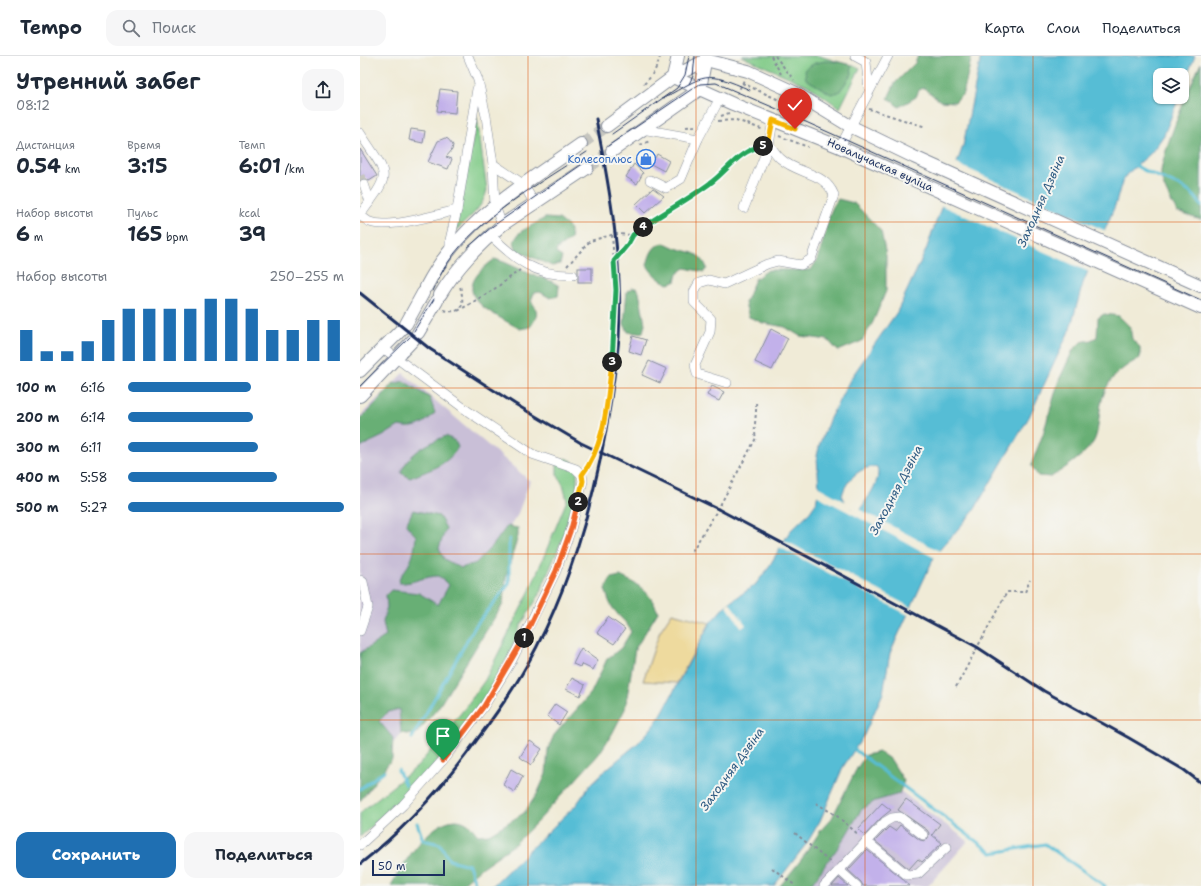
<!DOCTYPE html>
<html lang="ru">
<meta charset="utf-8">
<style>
body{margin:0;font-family:"Shantell Sans",sans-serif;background:#f6f6f7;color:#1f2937;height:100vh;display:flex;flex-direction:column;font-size:15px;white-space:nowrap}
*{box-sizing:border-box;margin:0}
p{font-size:13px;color:#747a83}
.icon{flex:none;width:22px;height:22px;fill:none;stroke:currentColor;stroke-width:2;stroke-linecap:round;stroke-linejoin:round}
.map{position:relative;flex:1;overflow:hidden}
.sheet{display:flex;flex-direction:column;background:#fff;width:360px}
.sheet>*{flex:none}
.tools{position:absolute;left:793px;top:12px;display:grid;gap:8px}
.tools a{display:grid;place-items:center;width:36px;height:36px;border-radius:8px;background:#fff;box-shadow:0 1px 3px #0004;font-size:20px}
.scale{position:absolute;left:12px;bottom:10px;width:73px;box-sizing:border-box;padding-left:4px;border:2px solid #1b2f5e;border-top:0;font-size:11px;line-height:14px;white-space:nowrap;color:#1b2f5e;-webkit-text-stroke:3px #f6f6f2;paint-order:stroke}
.pin{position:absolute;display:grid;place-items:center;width:34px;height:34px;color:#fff;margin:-41px -17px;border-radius:50% 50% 50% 0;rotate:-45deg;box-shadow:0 0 4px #0007}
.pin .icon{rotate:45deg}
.km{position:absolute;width:20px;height:20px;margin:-10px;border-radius:50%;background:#222;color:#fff;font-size:11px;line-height:20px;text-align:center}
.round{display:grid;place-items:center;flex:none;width:42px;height:42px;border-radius:12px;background:#f6f6f7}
.head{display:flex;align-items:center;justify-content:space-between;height:68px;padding:0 16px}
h1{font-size:22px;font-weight:700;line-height:30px}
.figures{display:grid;grid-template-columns:repeat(3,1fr);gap:6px;height:68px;padding:4px 16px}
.figures div{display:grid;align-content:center}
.figures b{font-size:20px;font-weight:700}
.figures small{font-size:11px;font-weight:400}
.figures p{font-size:11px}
.chart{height:112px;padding:8px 16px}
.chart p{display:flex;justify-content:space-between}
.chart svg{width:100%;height:72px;margin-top:4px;stroke:#1f6fb2;stroke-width:6}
.action{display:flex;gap:8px;margin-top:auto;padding:8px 16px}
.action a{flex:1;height:46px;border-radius:12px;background:#1f6fb2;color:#fff;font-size:16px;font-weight:700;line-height:46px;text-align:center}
.action a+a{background:#f6f6f7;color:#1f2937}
ul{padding:0 16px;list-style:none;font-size:13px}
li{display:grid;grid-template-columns:64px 48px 1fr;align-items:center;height:30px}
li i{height:10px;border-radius:5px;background:#1f6fb2}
header{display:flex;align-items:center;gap:24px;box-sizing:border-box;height:56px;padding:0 20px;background:#fff;border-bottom:1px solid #e0e1e3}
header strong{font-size:19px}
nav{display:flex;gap:22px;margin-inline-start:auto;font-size:14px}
.search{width:280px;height:36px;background:#f6f6f7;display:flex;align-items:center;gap:10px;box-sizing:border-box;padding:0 14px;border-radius:12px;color:#747a83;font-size:15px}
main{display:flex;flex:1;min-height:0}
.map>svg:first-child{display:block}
.industrial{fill:#c9bfd7}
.green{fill:#81cb88;stroke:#4e7d73}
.forest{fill:#68af74;stroke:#426f69}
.sand{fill:#eeda9e;stroke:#84847e}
.water{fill:#57bdd5;stroke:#39769a;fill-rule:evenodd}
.pier{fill:#f0ebd7}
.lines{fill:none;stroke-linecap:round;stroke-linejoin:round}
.stream{stroke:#57bdd5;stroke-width:3}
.building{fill:#c2b1ea}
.minor-tunnel{stroke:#c5c5bf;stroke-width:9;stroke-dasharray:9 4.5;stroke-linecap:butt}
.major-tunnel{stroke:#c5c5bf;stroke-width:12;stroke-dasharray:12 6;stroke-linecap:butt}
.minor-casing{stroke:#868d9a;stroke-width:10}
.major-casing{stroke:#868d9a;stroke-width:14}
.path{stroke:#868d9a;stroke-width:2;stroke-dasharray:3 3;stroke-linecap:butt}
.minor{stroke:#fff;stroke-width:9}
.major{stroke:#fff;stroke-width:12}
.tram{stroke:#1b2f5e;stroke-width:1}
.rail{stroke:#1b2f5e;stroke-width:3}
.split-1-casing{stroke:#fff;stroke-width:8}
.split-2-casing{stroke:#fff;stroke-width:8}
.split-3-casing{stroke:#fff;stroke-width:8}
.split-4-casing{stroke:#fff;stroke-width:8}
.split-5-casing{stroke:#fff;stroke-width:8}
.split-6-casing{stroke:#fff;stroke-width:8}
.split-1{stroke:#f0652b;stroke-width:5}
.split-2{stroke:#f0652b;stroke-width:5}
.split-3{stroke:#f5b400;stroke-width:5}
.split-4{stroke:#22a559;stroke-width:5}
.split-5{stroke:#22a559;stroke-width:5}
.split-6{stroke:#f5b400;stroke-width:5}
.grid{fill:none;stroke:#de5710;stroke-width:1;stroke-opacity:0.55}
.labels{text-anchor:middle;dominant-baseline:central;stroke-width:4;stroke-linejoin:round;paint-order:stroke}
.shop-label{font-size:11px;fill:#366cbe;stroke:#f6f6f2;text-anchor:end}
.street-label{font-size:11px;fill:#1b2f5e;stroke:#f6f6f2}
.water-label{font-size:12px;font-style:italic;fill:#2d5a82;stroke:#f6f6f2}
</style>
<header>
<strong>Tempo</strong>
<div class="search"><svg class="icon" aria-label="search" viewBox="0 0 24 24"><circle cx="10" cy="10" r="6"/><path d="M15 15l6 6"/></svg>Поиск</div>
<nav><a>Карта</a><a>Слои</a><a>Поделиться</a></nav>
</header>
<main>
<section class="sheet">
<div class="head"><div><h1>Утренний забег</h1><p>08:12</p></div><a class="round"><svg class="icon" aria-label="share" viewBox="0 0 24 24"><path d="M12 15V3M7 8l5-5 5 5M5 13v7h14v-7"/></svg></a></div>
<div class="figures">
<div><p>Дистанция</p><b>0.54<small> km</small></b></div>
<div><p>Время</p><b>3:15</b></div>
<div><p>Темп</p><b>6:01<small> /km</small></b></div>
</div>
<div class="figures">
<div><p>Набор высоты</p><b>6<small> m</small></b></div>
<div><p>Пульс</p><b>165<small> bpm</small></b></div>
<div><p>kcal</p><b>39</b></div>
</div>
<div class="chart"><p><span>Набор высоты</span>250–255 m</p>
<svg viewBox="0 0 160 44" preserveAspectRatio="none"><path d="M5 44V25M15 44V38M25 44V38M35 44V32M45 44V19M55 44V12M65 44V12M75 44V12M85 44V12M95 44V6M105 44V6M115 44V12M125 44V25M135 44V25M145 44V19M155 44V19"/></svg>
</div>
<ul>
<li><b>100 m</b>6:16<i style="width:57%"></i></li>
<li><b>200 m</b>6:14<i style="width:58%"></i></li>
<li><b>300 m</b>6:11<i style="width:60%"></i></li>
<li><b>400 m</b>5:58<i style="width:69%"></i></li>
<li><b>500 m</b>5:27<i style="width:100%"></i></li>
</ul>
<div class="action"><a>Сохранить</a><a>Поделиться</a></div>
</section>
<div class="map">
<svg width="841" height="830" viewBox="0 0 841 830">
<rect width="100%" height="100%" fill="#f6f6f2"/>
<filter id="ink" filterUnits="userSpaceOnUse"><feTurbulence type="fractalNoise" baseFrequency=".025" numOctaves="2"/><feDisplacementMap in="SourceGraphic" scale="8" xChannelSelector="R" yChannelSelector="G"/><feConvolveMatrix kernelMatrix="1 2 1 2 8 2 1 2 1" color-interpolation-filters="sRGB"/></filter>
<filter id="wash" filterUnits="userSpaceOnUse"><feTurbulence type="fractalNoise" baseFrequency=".012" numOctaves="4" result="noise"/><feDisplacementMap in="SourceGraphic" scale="16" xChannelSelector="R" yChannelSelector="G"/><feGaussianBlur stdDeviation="0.9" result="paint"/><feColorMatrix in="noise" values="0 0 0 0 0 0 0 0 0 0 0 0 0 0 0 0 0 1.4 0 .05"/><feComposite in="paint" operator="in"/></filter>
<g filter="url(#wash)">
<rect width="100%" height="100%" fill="#f0ebd7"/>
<g class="industrial">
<path d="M43,317L170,425L157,460L137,489L109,562L40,680L0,720V360Z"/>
<path d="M517,718L608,785L568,830H439Z"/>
</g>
<g class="green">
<path d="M381,0H459L500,12L480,52L449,30Z"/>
<path d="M117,62L127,134C123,152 108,163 95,175Z"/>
<path d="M205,402L212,405L217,417V435L203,481L178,541L161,569L148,601L125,642L64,723L0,781V758L3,754L58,710L105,652L125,624L170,534L207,444L203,429L197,418V409Z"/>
</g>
<g class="forest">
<path d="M558,0H612L603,38L595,46L580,45L564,32L559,34L556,41L539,51L528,42L535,27L555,7Z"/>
<path d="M465,5L479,6L491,9L492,18L479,36L471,38L446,23L445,13L455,7Z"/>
<path d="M841,7V164L817,156C811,145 803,132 801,119C799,103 832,25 841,7Z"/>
<path d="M478,143L494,147L521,175L526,200V235L513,266L502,285L478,295L468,284L440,280L425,271L403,267L389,261L385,247L395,223L408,214H451C467,193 462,163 478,143Z"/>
<path d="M185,162L199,163L209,171L212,182L197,193L196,197L202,201L200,208L192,210L156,194L154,185L160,176Z"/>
<path d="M304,187C308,188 312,191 316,192C330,197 340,195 347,212L344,216L325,212L317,218L315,226L309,228C299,224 293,219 287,209C290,199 292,189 304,187Z"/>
<path d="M135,203C149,207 160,214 173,219C183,222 191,224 199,230L198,240L190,242L180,236L174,237L171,245C179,255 178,261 170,271L160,273C127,254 85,238 135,203Z"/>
<path d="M272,232H276L279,236L285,268L283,276L277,277L268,276L264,268L267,235Z"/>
<path d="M744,258L759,260L770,271L772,283L780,291V302C752,317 742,330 739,362C738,370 737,382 732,388C721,402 705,412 691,421L678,420L671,409L683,378L699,324L713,294L721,286L731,284L737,281L738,262Z"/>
<path d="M44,325L70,342L75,357C64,368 55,374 39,370L23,380L0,391V363L17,346L32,328Z"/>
<path d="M86,380L95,385L98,391C87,410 69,414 50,422L41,417C48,397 67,388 86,380Z"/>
<path d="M53,454L79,460L86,472L79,492L84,503L101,512L116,507L134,488L147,470L158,472V480L146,521L143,548L78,652L55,679L41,677L39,653L28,656L19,665L33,682L32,703L0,745V597L26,580L23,566L27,551L26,539L31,534L59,537L78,549L89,529L78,520C64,520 53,528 39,527C39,518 45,516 49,508C54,500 55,489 56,480L46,469Z"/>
<path d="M260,520C281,530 289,535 298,556L275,593L265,653L252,678L239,698L179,764L155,788L122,811L100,830H31C41,810 79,748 108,768C112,771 115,776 118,779L129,778L164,757L177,738L186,718L188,693L194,679L231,637L247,603L261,592L271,576C268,567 262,564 256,556C250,550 248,542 245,533L251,522Z"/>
<path d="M519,696L531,704L544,725L539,738L515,745L501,754L482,786L450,830H420L441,804L461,774L472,762L497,712L506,699Z"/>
</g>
<path class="sand" d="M312,557L350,567L317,627L283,625L300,575Z"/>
<path class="water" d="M621,0H835L822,33V19H800V41H819L804,79L791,97L766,119L760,132L756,147L723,227L710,273L669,361L613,456L575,499L530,597L523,637L504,679L483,711L460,765L447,787L414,830H132L216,749L231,728L248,712L278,687L290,674L301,659L350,567L366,549L395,529L407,514L430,475L450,456L456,447L459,433L457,400L460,387L470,362L491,322L537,256L566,194L603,90ZM517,411C522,425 507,441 501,453L498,456L486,450L482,440C485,425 501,409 517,411Z"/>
<g class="pier">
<path d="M595,107L746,175L729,216L580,149Z"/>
<path d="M457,430L486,446L492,453H499L580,495L575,502L456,439Z"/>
<path d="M422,483L554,553L550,560L419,491Z"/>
<path d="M369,546L386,569L382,572L366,549Z"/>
</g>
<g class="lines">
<g class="stream">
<path d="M773,108C792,122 833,128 841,150"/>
<path d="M52,682L116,569L149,528V483"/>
<path d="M495,694L632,797L685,788L745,830"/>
<path d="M38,714L45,729"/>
<path d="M0,733L24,715"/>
<path d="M57,767L63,784L80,788L89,804L109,809L116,830"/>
</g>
</g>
<g id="blocks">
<g class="building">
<path d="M80,33L97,35L95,57L77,55Z"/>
<path d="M51,73L65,75L63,87L49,84Z"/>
<path d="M85,82L88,83L93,89L92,94L86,101L92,103L88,113L68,106L78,85Z"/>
<path d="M0,93L17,120L9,125L5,122L0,124Z"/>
<path d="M297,98L309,105L304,115L289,107L287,112L279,108L284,99L289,102L290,99L295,102Z"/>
<path d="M274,108L283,117L277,128L266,121Z"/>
<path d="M293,132L304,140L285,157L276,148Z"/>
<rect x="218" y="212" width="14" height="14"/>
<path d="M411,273L428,282L412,314L395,306Z"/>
<path d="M273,280L286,284L281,299L269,295Z"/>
<path d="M289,305L307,313L300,327L282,319Z"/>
<path d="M352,330L364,336L359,345L347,339Z"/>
<path d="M248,561L265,573L254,588L237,577Z"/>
<path d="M221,592L238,604L233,614L221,608L220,611L213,608Z"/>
<path d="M212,622L225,629L220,640L206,633Z"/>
<path d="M195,648L207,656L199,669L187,660Z"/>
<path d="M170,685L182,693L171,709L160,701Z"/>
<path d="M151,713L163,720L155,736L143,729Z"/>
<path d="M546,743L580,768L572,779L582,787L562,806L558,803L549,813L515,785L529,771L535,775L540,769L560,784L565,785L568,782L569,777L567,774L538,754Z"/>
<path d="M522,747L531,754L521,762L505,779L498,773Z"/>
<path d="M507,794L542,822L549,830H503L501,826L488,814Z"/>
<path d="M479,822L488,830H472Z"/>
</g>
</g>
</g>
<g filter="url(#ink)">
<use href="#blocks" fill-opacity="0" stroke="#868d9a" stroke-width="1"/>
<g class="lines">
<path class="minor-tunnel" d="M0,120L4,128"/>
<g class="major-tunnel">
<path d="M221,88L247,70"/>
<path d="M227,112L252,95"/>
</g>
<defs>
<g id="minor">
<path d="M108,0L118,24L126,60L133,108L135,150L142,169"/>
<path d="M495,0L506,6L509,34"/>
<path d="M282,73L338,83"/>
<path d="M0,77C29,122 33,115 0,159"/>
<path d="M480,91L528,0"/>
<path d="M133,108L163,128L175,148"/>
<path d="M290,124L306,132L321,123L338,83L360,42"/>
<path d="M4,128L10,146"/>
<path d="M384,152L409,89L413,64"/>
<path d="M0,159C3,161 7,165 10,166C29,173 76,159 97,154"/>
<path d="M130,179C157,204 174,220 213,219"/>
<path d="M90,194V184L97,154L117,33"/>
<path d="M367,327L337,318L335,309L350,276L351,263L334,246V236L339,227L349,224L364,228L407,208L418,205L441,209L451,203L474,139C464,115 439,119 421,103C416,99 413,93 409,89"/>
<path d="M0,524L3,526L8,551L0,575"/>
<path d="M506,785L547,819L558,818L587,791"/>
<path d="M0,789L43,749L83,704L124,650L151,606L196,515L211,473L223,425L222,419L216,413L172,398L109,356L23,292"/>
<path d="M479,814L497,830"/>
<path d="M464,830L525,766L532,762L540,761L563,779"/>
</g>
<g id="major">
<path d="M313,21L373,48L480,91L841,252"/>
<path d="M313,21L318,0"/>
<path d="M247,70L313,21L346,4L388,15L434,36L490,70L554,101L841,230"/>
<path d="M252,95L340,33L346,0"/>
<path d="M66,231C99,166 163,129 221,88"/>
<path d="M80,239C97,211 118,190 142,169L227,112"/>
<path d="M46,268L63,237"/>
<path d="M58,277L77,245"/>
<path d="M0,315L41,274"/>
<path d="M0,340L53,284"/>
</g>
</defs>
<use href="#minor" class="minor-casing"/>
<use href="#major" class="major-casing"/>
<g class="path">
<path d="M411,0L421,18"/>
<path d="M415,0L434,24"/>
<path d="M382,27L441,54"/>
<path d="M284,28C292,20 298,11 300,0"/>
<path d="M377,38L384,24"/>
<path d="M509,53L566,71"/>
<path d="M361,60L369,57"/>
<path d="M358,65L376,64L404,74"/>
<path d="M326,71L336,70"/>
<path d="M419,80L448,91"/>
<path d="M280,89L290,85"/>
<path d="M254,204L268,188L273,179"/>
<path d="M207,210L230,185L255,178L273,179L352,125L383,97L399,90"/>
<path d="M84,254C105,260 104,245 100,230"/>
<path d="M98,255L133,234L160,214"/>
<path d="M228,412L239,390L254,295L256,234L252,179"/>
<path d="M332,495L358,453L396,382C393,373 397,357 396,346"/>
<path d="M596,631L647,536H665L670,524"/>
<path d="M456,747L477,760L499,779"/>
<path d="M435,777L472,808"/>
<path d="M412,812L436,830"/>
</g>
<use href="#minor" class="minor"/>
<use href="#major" class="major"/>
<g class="tram">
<path d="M329,28L333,20L335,0"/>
<path d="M304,42C345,19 345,14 390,34"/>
<path d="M252,78L317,32L325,19L329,0"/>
<path d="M248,90L332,33L340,28L356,27L417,53L841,244"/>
<path d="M107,192L133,170L224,107"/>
<path d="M73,235C78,225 82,214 89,205C118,162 183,125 227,96"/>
<path d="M54,275L74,243"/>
<path d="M0,330L50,281"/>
</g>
<g class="rail">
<path d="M0,237L70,293L155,348L221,387L358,453L617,591L684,635L769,682L824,714L841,727"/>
<path d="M0,808C45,773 82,732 116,685C134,661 152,636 167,609C211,531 236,439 250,350C253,327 257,304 259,281C263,207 250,134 236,63"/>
</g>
</g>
</g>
<g class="lines" filter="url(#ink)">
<defs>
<path id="split-1" d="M83,704L124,650L164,582"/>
<path id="split-2" d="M164,582L196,515L211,473L218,446"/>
<path id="split-3" d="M218,446L223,425L222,419C246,388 247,344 252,306"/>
<path id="split-4" d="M252,306L256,234L254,205L268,188L273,179L283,171"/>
<path id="split-5" d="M283,171C306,155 331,142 353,125C369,112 382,93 403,90"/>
<path id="split-6" d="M403,90L408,89L413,64L435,73"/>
</defs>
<use href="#split-1" class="split-1-casing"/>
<use href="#split-2" class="split-2-casing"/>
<use href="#split-3" class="split-3-casing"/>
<use href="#split-4" class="split-4-casing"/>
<use href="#split-5" class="split-5-casing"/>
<use href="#split-6" class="split-6-casing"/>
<use href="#split-1" class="split-1"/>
<use href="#split-2" class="split-2"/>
<use href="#split-3" class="split-3"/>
<use href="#split-4" class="split-4"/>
<use href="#split-5" class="split-5"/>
<use href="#split-6" class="split-6"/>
</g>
<path class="grid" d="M168,0V830M336,0V830M505,0V830M673,0V830M0,166H841M0,332H841M0,498H841M0,664H841"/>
<defs>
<symbol id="shop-ring" viewBox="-11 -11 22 22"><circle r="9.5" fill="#f6f6f2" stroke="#3f7fe0" stroke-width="1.5"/><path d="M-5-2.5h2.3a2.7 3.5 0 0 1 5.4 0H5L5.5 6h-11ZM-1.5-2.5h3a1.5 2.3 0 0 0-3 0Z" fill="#3f7fe0"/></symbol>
</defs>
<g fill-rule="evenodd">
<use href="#shop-ring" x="275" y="92" width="22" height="22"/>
</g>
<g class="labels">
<g class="shop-label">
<text x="272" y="103">Колесоплюс</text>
</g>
<g class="street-label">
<text transform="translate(520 109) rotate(24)">Новалучаская вуліца</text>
</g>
<g class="water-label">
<text transform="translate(681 145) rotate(-66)">Заходняя Дзвіна</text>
<text transform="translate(536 434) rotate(-62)">Заходняя Дзвіна</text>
<text transform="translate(372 713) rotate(-54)">Заходняя Дзвіна</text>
</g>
</g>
</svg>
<div class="tools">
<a><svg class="icon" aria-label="layers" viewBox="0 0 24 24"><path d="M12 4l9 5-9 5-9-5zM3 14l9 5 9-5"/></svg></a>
</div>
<div class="scale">50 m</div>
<div class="pin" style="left:83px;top:704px;background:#1e9e55"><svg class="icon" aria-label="arrive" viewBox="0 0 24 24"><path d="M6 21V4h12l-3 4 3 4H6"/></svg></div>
<div class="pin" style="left:435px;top:73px;background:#d93025"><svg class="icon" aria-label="check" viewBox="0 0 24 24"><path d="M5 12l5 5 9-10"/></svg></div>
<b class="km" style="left:164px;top:582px">1</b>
<b class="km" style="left:218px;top:446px">2</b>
<b class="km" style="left:252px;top:306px">3</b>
<b class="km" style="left:283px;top:171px">4</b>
<b class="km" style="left:403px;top:90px">5</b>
</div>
</main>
